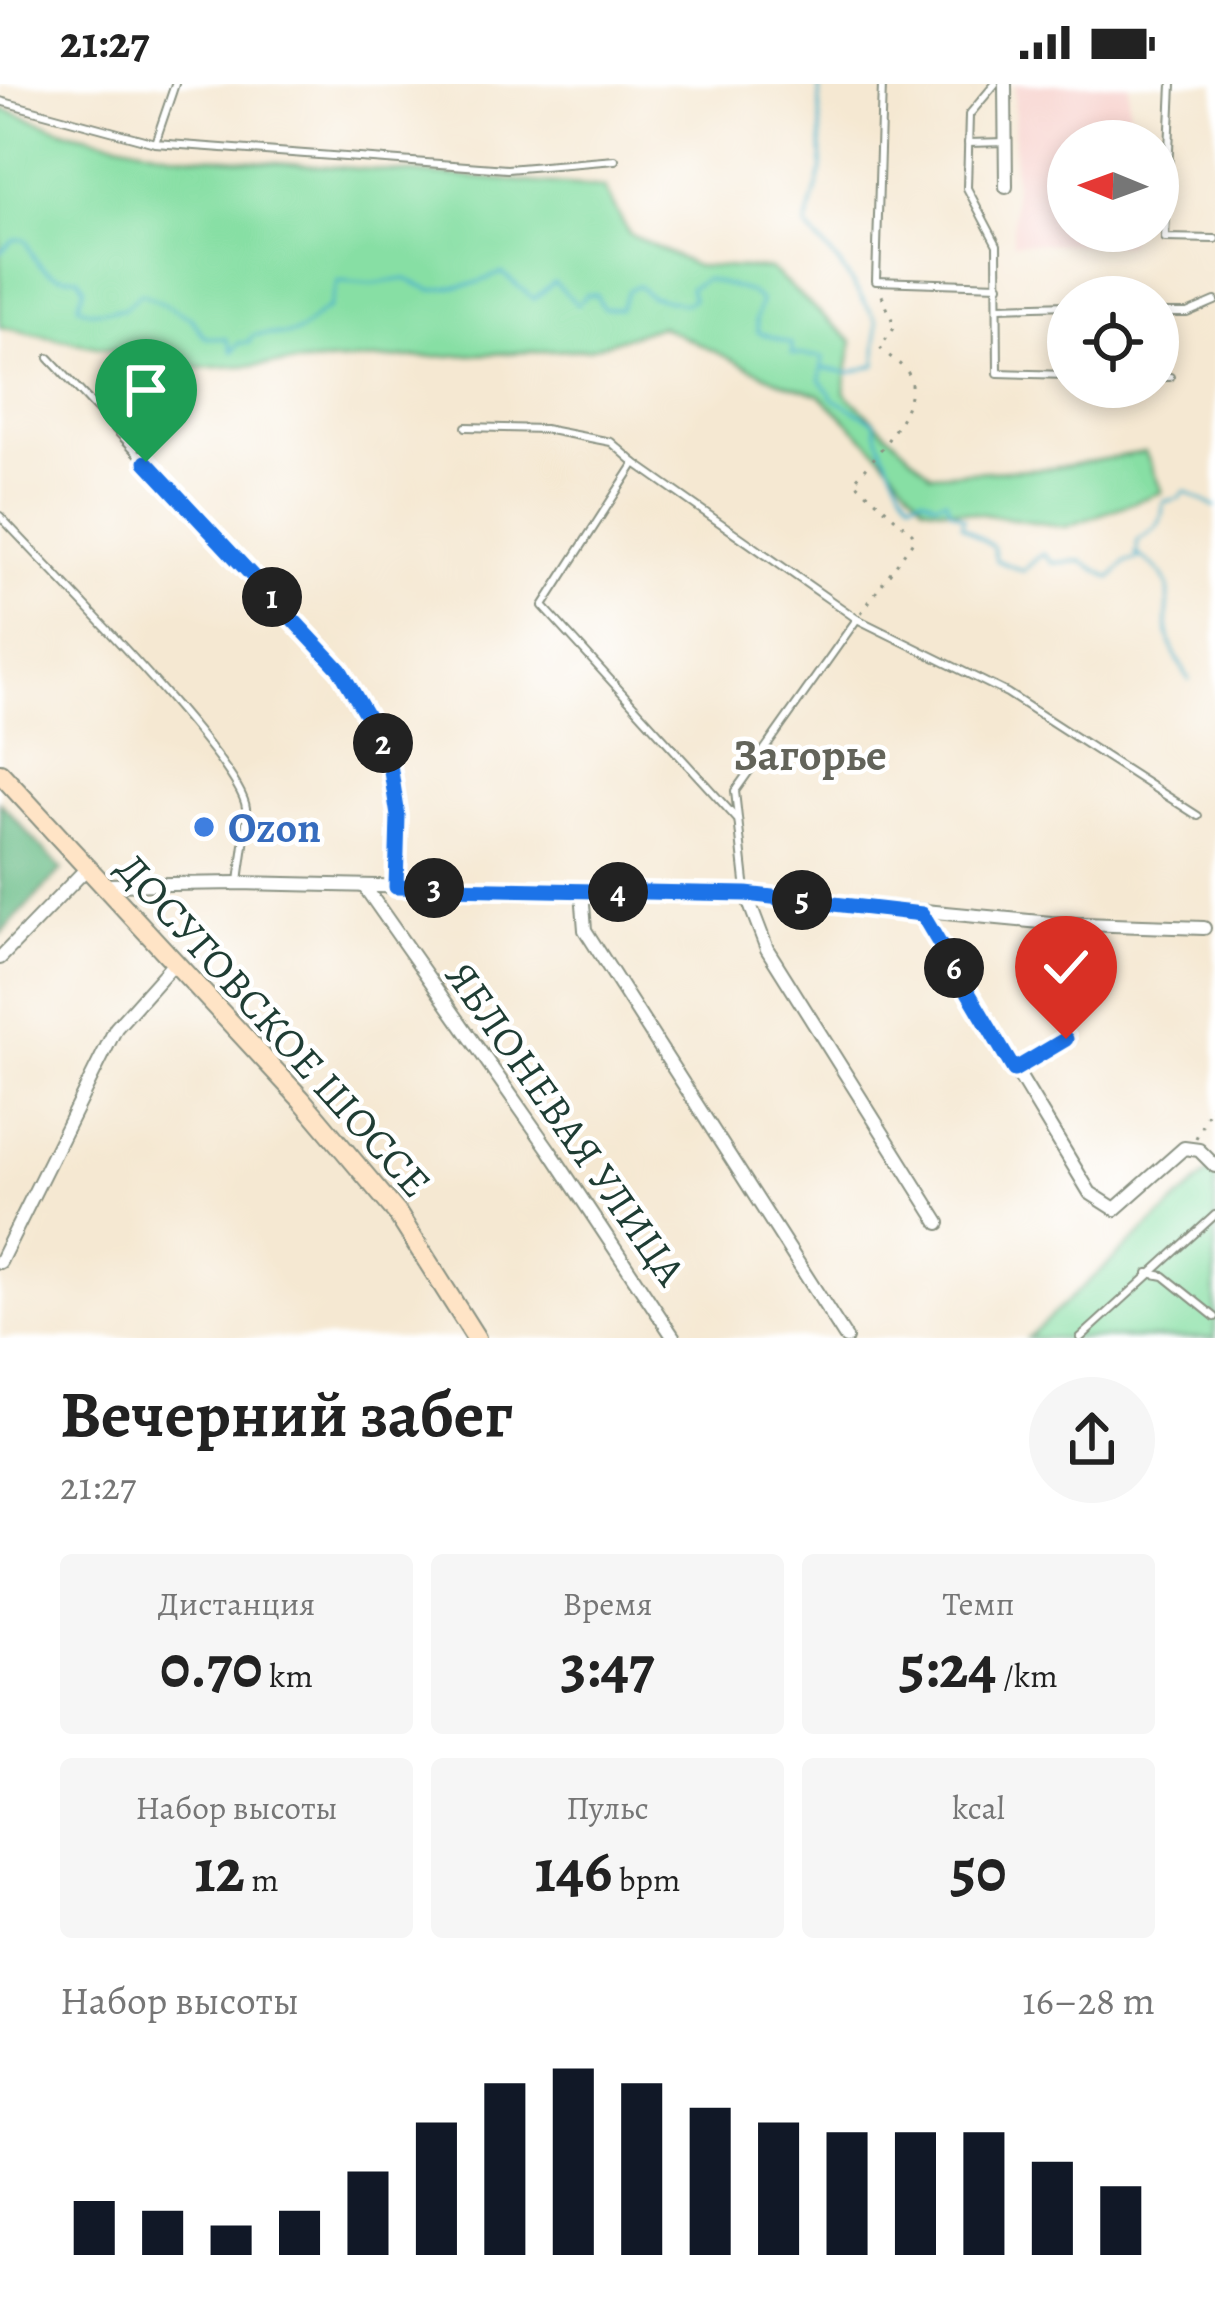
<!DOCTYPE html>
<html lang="ru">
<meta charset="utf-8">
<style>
body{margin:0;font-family:Alegreya,serif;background:#f6f6f6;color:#222;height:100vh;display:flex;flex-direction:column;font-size:45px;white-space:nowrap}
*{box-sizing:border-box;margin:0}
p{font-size:39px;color:#767676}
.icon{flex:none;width:66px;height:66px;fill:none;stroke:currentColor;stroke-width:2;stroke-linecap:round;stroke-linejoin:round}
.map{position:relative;height:1254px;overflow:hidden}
.details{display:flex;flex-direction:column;background:#fff;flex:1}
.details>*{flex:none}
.needle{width:78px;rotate:271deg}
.controls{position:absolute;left:1047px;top:36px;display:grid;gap:24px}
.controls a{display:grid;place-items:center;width:132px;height:132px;border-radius:50%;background:#fff;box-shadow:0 6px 18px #0003;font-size:60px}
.pin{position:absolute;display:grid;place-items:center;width:102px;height:102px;color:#fff;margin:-123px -51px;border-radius:50% 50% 50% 0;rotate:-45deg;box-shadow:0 0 12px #0007}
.pin .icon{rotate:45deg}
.km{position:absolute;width:60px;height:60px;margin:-30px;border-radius:50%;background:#222;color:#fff;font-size:33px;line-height:60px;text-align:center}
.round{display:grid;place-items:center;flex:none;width:126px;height:126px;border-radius:63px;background:#f6f6f6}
.overview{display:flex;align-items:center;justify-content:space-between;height:204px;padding:0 60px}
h1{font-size:66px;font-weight:700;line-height:90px}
.figures{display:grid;grid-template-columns:repeat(3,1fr);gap:18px;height:204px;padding:12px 60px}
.figures div{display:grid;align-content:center;border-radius:12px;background:#f6f6f6;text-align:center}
.figures b{font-size:60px;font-weight:700}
.figures small{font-size:33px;font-weight:400}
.figures p{font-size:33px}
.chart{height:336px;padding:24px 60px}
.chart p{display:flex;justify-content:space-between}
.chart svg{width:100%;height:216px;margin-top:12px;stroke:#111827;stroke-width:6}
.status{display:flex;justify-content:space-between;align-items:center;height:84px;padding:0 60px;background:#fff;direction:ltr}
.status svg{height:33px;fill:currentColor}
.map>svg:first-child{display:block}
.built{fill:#f7d0cb}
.green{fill:#87dfa4;stroke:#538e6c;stroke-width:3}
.forest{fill:#6dbe8a;stroke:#467e5f;stroke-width:3}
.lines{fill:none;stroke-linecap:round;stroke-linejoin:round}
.stream{stroke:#4cb2ca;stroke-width:3}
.lane-casing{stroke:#8a9283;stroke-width:10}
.street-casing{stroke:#8a9283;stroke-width:16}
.secondary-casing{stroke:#8a9283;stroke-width:22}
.path{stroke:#8a9283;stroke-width:3;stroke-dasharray:3 9;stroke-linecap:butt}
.lane{stroke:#fff;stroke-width:6}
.street{stroke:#fff;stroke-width:12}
.secondary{stroke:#ffe4c6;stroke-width:18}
.route-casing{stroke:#fff;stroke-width:24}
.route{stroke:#1a73e8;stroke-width:15}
.shop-dot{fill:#3f7fe0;stroke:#fff;stroke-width:4.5}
.labels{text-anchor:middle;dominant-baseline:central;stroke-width:9;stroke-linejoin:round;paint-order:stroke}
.shop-label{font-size:42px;font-weight:bold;fill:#366cbe;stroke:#fff;text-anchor:start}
.street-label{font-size:42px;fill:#1f3d34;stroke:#fff}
.neighbourhood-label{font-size:45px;font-weight:bold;fill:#63645a;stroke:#fff}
</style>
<div class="status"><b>21:27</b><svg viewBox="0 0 49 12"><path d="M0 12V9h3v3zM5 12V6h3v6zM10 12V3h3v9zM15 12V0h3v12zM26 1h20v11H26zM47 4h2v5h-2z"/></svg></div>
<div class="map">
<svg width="1215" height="1254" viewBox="0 0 1215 1254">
<rect width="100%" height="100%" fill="#fff"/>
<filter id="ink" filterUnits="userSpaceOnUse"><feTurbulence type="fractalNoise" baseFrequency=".00833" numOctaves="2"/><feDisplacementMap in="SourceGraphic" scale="24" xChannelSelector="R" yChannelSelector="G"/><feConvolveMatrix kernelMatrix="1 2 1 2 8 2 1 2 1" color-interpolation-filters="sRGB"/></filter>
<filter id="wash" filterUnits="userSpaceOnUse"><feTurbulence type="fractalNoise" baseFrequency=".004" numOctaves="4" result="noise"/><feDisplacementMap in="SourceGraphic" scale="48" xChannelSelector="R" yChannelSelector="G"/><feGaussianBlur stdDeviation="2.7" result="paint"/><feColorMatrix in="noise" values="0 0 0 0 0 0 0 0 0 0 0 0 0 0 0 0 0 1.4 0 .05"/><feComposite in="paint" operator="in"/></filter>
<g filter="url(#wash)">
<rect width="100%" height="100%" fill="#f5e8d2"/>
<path class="built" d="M1015,0H1129V57H1068V147H1128V160L1013,159Z"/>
<g class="green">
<path d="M0,24L66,47L174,70L604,104L629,150L696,182L770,185L852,257L844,308L931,390L1053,384L1145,368L1162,408L1066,443L924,421L882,371L820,311L781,298L660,242L589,265L199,284L0,243Z"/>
<path d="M1215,1083V1254H1027Z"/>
</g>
<path class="forest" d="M0,718L62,786L0,850Z"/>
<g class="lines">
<g class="stream">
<path d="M819,0L822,84L806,143L840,181L877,237L876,281L849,289L822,284"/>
<path d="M0,168L15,155L26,156C35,183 49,194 78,193L84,203L78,222L90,227L124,225L141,209L191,234L205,253L227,255L232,268L239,259H249L252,252C267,247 282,254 295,249C309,245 315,229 329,224L338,197L372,200L405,195L432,206L473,200L502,189L534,215L554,198L578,221L586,210L596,211L603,224H620L628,206L638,202L650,212L684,220L693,215L690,204L705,195L750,208L761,217L756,235L758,248L792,260V270L823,273L820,295L834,315L875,338C875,353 901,406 911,416L922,412L936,418L946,415L950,426L964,434L961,441L993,463L996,476L1023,487L1043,469L1052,479L1081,477L1111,494L1126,478L1138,475L1137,457C1156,444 1163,442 1163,418L1179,414L1185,407L1215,423"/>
<path d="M1135,469C1192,503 1156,516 1171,561C1175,573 1184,585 1189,596"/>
</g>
</g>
</g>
<g filter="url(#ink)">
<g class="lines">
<defs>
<g id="lane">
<path d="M175,0L155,59L507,85L615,76"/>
<path d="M882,0L876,197L999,201"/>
<path d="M995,0L969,31L967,104L997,161L998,289L1068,291"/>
<path d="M1172,0L1165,154L1215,155"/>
<path d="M0,17L155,59"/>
<path d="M968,59L1006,58"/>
<path d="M999,223L1068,221"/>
<path d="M1158,229H1187L1215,217"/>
<path d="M49,274L340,586L388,668L398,732L396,800"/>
<path d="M1158,293H1170"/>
<path d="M466,343L544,345L611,358L635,379L857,535L735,707L746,807"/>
<path d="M635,379L543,522L737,735"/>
<path d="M0,432C42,478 242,678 246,724C248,747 241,775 239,799"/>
<path d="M857,535L1007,609L1198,732"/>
<path d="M1017,984L1066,955"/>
<path d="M1148,1189L1164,1192L1215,1233"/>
<path d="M1080,1254L1215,1131"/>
</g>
<g id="street">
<path d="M1005,0L1006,103"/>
<path d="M104,801L239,799L746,810L1051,839L1204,844"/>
<path d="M364,802L550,1067L674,1254"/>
<path d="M582,807L585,846L846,1254"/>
<path d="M746,810L767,865L939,1139"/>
<path d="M922,830L1090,1109L1115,1125L1184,1064L1199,1066L1215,1082"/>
<path d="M0,874L87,784"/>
<path d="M0,1178L116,944L175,878"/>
</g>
<path id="secondary" d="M0,689L301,1015L397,1129L476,1254"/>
</defs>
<use href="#lane" class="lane-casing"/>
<use href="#street" class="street-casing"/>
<use href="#secondary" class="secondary-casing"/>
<g class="path">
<path d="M861,529L914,456L912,449L854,397C873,377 924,318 908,289C902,280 887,272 880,263L895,243L881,209"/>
<path d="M1196,1054L1215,1012"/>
</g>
<use href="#lane" class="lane"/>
<use href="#street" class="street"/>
<use href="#secondary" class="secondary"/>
</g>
</g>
<g class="lines" filter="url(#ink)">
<defs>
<path id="route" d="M146,378L340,586L388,668L398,732L396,803L746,810L922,830L1014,986L1066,955"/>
</defs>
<use href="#route" class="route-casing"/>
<use href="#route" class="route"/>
</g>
<circle class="shop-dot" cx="204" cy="743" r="12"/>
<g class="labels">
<g class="shop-label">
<text x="228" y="743">Ozon</text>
</g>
<g class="street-label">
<text transform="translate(274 941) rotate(48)">ДОСУГОВСКОЕ ШОССЕ</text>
<text transform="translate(566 1039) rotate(55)">ЯБЛОНЕВАЯ УЛИЦА</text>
</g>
<g class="neighbourhood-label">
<text x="810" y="671">Загорье</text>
</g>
</g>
</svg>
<div class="controls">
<a><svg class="needle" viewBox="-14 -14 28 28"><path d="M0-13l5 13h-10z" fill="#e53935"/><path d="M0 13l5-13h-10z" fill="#767676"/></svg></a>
<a><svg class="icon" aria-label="locate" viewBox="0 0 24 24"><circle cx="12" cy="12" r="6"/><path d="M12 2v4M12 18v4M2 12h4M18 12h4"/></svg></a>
</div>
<div class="pin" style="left:146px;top:378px;background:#1e9e55"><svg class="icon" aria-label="arrive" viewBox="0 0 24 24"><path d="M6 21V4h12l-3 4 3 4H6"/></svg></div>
<div class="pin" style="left:1066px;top:955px;background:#d93025"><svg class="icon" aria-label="check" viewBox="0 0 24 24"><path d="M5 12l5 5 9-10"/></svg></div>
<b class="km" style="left:272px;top:513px">1</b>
<b class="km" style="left:383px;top:659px">2</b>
<b class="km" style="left:434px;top:804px">3</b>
<b class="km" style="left:618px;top:808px">4</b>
<b class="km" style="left:802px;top:816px">5</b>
<b class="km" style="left:954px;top:884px">6</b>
</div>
<section class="details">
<div class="overview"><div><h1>Вечерний забег</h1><p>21:27</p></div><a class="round"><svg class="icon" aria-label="share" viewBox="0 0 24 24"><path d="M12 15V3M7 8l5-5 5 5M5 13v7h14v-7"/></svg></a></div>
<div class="figures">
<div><p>Дистанция</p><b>0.70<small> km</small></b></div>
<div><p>Время</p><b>3:47</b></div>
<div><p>Темп</p><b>5:24<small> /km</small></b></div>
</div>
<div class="figures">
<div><p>Набор высоты</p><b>12<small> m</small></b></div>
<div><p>Пульс</p><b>146<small> bpm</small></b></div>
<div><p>kcal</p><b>50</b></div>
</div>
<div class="chart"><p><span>Набор высоты</span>16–28 m</p>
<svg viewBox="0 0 160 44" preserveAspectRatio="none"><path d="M5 44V33M15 44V35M25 44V38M35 44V35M45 44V27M55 44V17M65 44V9M75 44V6M85 44V9M95 44V14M105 44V17M115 44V19M125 44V19M135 44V19M145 44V25M155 44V30"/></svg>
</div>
</section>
